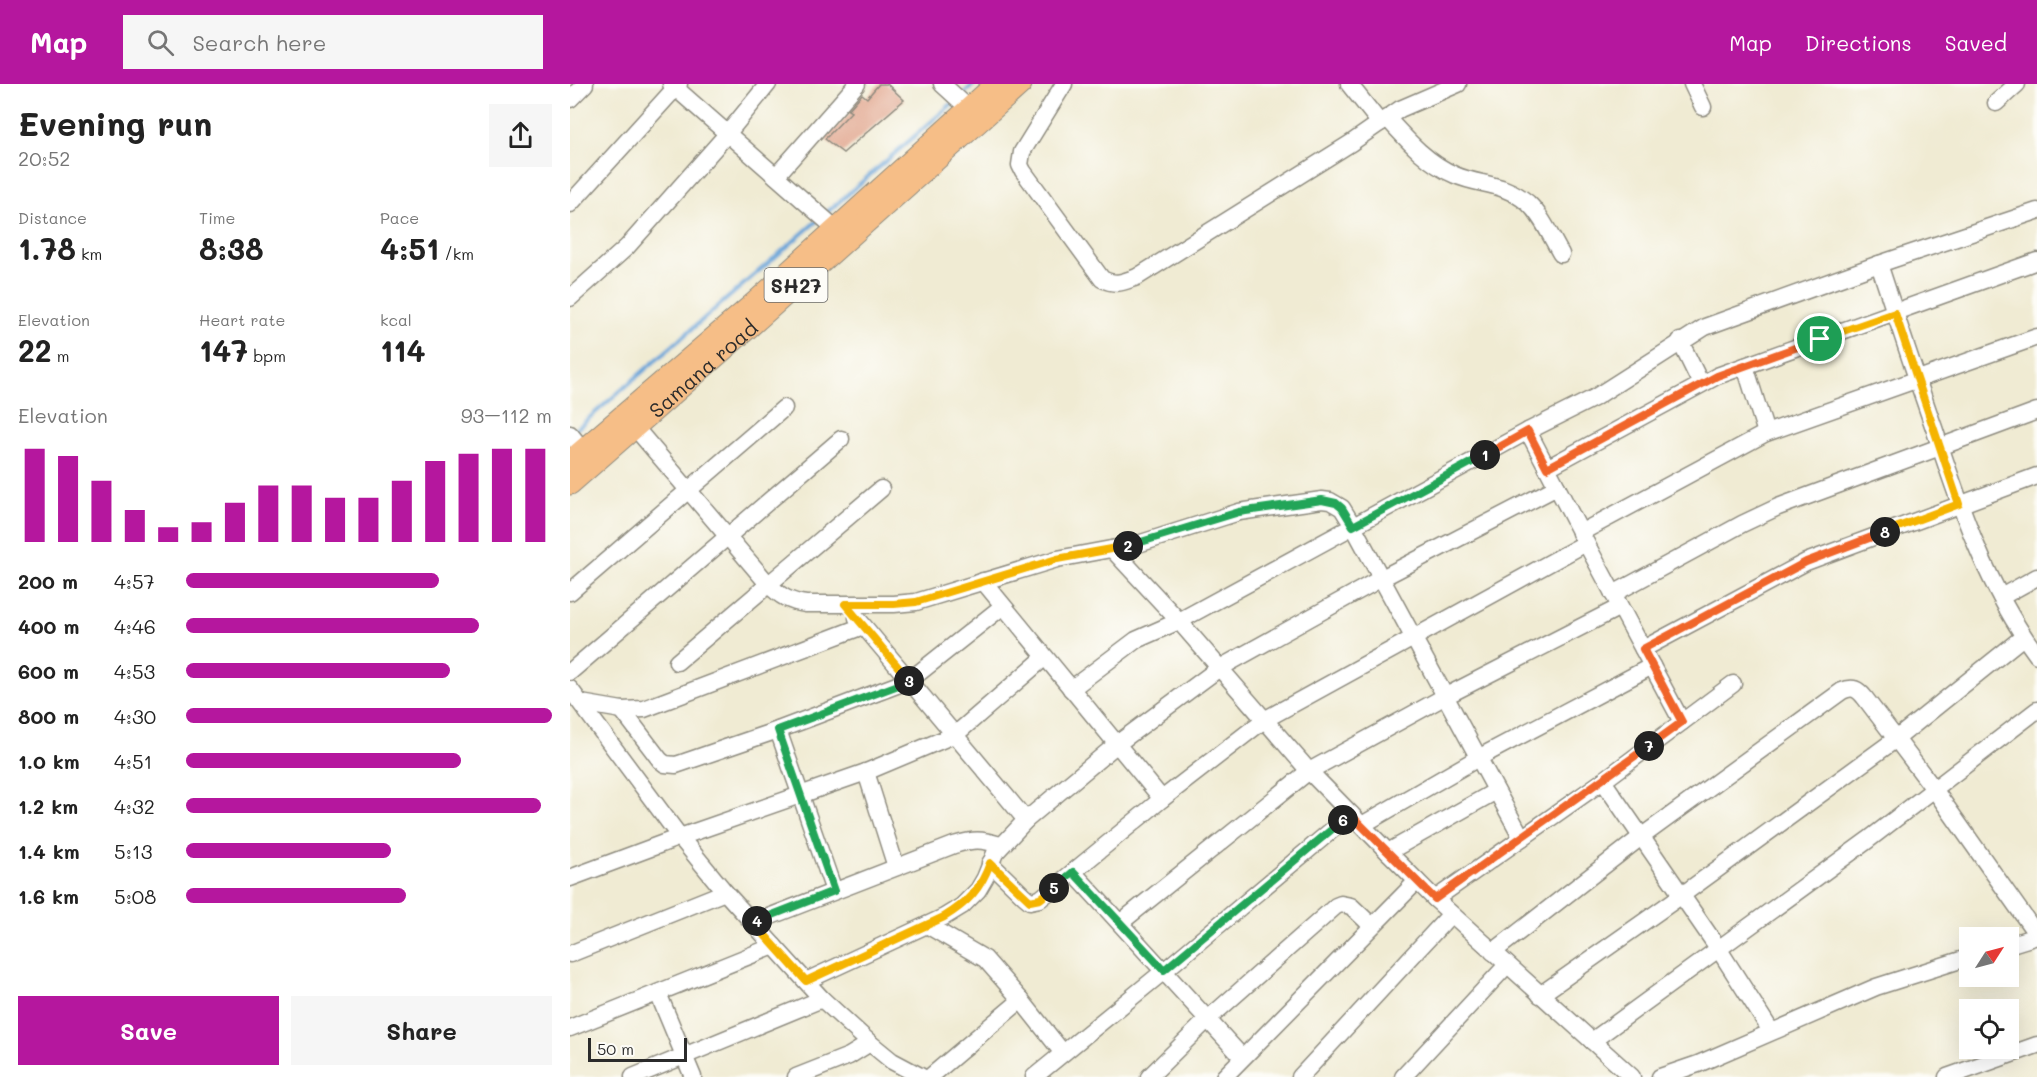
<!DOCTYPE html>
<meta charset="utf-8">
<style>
body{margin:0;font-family:Mali,sans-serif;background:#f6f6f6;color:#222;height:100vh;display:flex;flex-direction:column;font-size:22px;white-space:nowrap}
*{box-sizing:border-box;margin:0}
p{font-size:20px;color:#767676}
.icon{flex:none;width:33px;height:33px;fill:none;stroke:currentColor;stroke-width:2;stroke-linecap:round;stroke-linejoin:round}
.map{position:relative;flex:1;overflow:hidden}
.details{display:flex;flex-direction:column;background:#fff;width:570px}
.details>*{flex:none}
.needle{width:39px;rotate:54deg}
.buttons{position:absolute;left:1389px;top:843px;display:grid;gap:12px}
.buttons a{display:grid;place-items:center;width:60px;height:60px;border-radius:0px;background:#fff;box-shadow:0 6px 24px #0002;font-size:30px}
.scale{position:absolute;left:18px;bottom:15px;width:99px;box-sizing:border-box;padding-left:6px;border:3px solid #2b2b2b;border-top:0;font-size:16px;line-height:21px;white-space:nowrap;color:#2b2b2b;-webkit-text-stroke:4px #fdfcf7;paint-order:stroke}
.pin{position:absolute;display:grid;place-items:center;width:51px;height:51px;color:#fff;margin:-26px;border:3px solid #fff;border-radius:50%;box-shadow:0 2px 6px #0007}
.km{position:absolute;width:30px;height:30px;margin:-15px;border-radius:50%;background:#222;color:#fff;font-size:16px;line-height:30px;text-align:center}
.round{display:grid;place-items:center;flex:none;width:63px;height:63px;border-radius:0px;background:#f6f6f6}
.overview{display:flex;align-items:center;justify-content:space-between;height:102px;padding:0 18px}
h1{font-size:33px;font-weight:700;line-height:45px}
.metrics{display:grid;grid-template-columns:repeat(3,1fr);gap:9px;height:102px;padding:6px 18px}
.metrics div{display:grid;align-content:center}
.metrics b{font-size:30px;font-weight:700}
.metrics small{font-size:16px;font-weight:400}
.metrics p{font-size:16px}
.chart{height:168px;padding:12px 18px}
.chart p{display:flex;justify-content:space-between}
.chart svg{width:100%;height:108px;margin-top:6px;stroke:#b5179e;stroke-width:6}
.primary-button{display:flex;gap:12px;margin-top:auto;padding:12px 18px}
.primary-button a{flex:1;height:69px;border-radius:0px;background:#b5179e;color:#fff;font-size:24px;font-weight:700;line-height:69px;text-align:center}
.primary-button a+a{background:#f6f6f6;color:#222}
ul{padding:0 18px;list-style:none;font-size:20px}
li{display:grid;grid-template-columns:96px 72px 1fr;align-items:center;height:45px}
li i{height:15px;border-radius:8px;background:#b5179e}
header{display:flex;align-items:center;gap:36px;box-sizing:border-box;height:84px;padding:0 30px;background:#b5179e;color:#fff}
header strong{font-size:28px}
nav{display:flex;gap:33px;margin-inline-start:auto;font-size:21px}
.search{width:420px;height:54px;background:#f6f6f6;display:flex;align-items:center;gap:15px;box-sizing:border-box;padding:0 21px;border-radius:0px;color:#767676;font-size:22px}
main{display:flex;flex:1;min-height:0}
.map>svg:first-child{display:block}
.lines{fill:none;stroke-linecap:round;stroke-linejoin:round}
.stream{stroke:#69a4d9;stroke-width:4}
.building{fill:#e0a188}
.minor-casing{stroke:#8e8b7f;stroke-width:19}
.major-casing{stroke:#8e8b7f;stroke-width:23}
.minor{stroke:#fff;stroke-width:16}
.major{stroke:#f6be87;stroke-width:21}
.split-1-casing{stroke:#fff;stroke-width:12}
.split-2-casing{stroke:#fff;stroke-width:12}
.split-3-casing{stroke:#fff;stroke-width:12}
.split-4-casing{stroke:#fff;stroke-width:12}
.split-5-casing{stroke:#fff;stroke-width:12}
.split-6-casing{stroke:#fff;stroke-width:12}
.split-7-casing{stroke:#fff;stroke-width:12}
.split-8-casing{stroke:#fff;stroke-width:12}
.split-9-casing{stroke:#fff;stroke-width:12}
.split-1{stroke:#f0652b;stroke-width:8}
.split-2{stroke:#22a559;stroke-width:8}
.split-3{stroke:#f5b400;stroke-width:8}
.split-4{stroke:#22a559;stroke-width:8}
.split-5{stroke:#f5b400;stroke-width:8}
.split-6{stroke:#22a559;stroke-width:8}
.split-7{stroke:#f0652b;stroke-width:8}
.split-8{stroke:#f0652b;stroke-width:8}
.split-9{stroke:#f5b400;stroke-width:8}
.labels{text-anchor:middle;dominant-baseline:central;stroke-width:6;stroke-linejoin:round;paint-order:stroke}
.shield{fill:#fdfcf7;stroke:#6a6a68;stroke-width:1.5}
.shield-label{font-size:20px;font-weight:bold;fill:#2b2b2b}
.street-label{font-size:21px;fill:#2b2b2b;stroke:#fdfcf7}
</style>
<header>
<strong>Map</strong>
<div class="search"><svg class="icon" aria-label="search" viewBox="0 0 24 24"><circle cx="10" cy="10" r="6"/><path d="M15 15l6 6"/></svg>Search here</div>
<nav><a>Map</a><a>Directions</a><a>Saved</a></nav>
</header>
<main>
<section class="details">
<div class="overview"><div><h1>Evening run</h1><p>20:52</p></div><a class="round"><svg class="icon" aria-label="share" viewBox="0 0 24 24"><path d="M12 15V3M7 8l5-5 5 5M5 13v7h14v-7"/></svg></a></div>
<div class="metrics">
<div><p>Distance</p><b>1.78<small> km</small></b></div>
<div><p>Time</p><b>8:38</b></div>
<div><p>Pace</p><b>4:51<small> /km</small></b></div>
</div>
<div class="metrics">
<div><p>Elevation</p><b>22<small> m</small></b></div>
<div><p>Heart rate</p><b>147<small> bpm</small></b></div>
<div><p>kcal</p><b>114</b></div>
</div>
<div class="chart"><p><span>Elevation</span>93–112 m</p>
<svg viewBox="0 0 160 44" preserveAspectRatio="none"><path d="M5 44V6M15 44V9M25 44V19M35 44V31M45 44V38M55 44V36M65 44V28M75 44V21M85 44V21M95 44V26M105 44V26M115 44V19M125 44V11M135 44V8M145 44V6M155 44V6"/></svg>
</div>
<ul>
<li><b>200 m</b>4:57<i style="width:69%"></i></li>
<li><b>400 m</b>4:46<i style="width:80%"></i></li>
<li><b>600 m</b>4:53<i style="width:72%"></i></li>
<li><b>800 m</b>4:30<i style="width:100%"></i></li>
<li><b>1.0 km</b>4:51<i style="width:75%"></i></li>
<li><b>1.2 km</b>4:32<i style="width:97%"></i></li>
<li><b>1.4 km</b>5:13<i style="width:56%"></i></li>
<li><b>1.6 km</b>5:08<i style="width:60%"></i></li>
</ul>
<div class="primary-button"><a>Save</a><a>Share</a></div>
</section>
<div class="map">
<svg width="1467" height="993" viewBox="0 0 1467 993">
<rect width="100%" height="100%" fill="#fdfcf7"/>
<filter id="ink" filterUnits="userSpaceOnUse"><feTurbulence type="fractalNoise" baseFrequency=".0167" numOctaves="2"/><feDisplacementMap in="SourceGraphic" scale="12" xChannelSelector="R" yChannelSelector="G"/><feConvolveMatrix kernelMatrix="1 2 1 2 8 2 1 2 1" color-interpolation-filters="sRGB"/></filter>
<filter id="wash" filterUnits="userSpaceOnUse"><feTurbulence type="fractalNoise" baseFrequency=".008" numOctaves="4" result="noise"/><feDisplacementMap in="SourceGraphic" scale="24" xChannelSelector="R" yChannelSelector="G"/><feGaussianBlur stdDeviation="1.35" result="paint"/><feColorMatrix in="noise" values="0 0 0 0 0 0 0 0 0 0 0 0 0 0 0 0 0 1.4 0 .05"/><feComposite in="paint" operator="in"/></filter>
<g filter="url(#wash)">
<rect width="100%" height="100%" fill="#f0ebd3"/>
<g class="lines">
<g class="stream">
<path d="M391,12L404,0"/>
<path d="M255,130L385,17"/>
<path d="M3,348L249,135"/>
</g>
</g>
<g id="blocks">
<path class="building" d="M309,0H317L334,16L273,69L255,55L281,28L278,26L292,10L297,14Z"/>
</g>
</g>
<g filter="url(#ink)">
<use href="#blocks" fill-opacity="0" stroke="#8e8b7f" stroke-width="1.5"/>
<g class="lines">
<defs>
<g id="minor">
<path d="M101,0L266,145"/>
<path d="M372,0L407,32"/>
<path d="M494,0L452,68L450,81L453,87L532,195C547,202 552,198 567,193L781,59L830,25L888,0"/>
<path d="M779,0L810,39"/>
<path d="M1122,0L1133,23"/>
<path d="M0,15L15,0"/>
<path d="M1426,19L1447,0"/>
<path d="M817,34C837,56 857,79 885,91C911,102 933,98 958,119C972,132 981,153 991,170"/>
<path d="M206,92L287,0"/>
<path d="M0,120L109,0"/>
<path d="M1309,180C1327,235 1345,290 1364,344C1390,423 1417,504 1467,571"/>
<path d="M0,214L57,163L158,49L198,0"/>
<path d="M1110,257L1131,300"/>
<path d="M1175,282L1196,349"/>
<path d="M57,334L199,501C210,512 220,518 236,520H324L346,518L487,475L568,460L669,428L689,425L752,416L760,417L772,424L783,442L952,754"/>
<path d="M958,347L1016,459L1112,638"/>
<path d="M0,350L13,366"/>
<path d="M977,384L1147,292L1467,177"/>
<path d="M1010,449L1196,349L1467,253"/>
<path d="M542,465L609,537L739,687L818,768L865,815L1062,993"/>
<path d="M413,497L592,715"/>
<path d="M0,508L214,324"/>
<path d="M1043,510L1172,440L1208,423L1467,327"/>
<path d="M1431,513L1467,493"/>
<path d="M287,534L456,736"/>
<path d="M1073,565L1236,478L1467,392"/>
<path d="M107,578L311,405"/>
<path d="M0,588L271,355"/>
<path d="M0,605L110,753L155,808L252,915L300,959L322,977L352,993"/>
<path d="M501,605L566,556L609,537L958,347L1024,314L1135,243L1309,180L1467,127"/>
<path d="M11,619L52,626L74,625L293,542"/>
<path d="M52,626L90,676L95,680L106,681L208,646L340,596L433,522"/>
<path d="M208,646L264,807"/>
<path d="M296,688L326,783"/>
<path d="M1033,697L1148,864L1201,947"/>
<path d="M792,741L908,674L1082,582"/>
<path d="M818,768L926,707"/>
<path d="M420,779L454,812L460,817L470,815L592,715L694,636L1016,459"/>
<path d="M503,788L672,973"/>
<path d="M0,794L110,753L296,688L386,650L475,573"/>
<path d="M865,815L1033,697L1163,600"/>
<path d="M183,839L384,761C404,755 411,755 430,761"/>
<path d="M550,839L739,687L874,613L1050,523"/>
<path d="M357,841L415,875L451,916L493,969"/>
<path d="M1438,861L1467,852"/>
<path d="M923,868L1071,753L1272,607C1283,602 1288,605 1295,614L1364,705L1467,851"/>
<path d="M0,870L155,808"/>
<path d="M236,897L374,833L392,822L408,806L415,794L425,769L456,736L547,660L648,585L810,495L987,403"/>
<path d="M88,909L123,993"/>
<path d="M970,911L1112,811L1326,655L1453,553"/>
<path d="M0,944L204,862"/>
<path d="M1022,957L1298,756L1467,626"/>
<path d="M63,993L252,915"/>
<path d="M226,993L279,972L300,959"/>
<path d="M360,993L451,916"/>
<path d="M464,993L594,887L781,730"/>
<path d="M579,993L638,935L766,822L771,820L781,822L802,842"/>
<path d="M654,993L847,797"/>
<path d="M730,993L881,830"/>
<path d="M833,993L937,881"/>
<path d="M1090,993L1128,980L1306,903L1400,873"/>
<path d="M1377,993L1467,961"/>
</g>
<g id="major">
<path d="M0,377L183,220L426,0"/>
<path id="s1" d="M0,400L177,245L451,0"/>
</g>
</defs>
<use href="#minor" class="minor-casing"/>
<use href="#major" class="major-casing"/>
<use href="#minor" class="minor"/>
<use href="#major" class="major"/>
</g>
</g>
<g class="lines" filter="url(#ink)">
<defs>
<path id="split-1" d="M915,371L958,347L977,384L1147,292L1250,255"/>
<path id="split-2" d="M558,462L669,428L752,416L766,419L772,424L783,442L915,371"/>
<path id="split-3" d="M339,597H340L275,520H324L346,518L487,475L558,462"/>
<path id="split-4" d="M187,837L264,807L208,646L339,597"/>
<path id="split-5" d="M187,837L183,838L236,897L374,833C397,819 411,805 420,779L460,817L470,815L484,804"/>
<path id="split-6" d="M484,804L503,788L594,886L773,736"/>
<path id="split-7" d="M773,736L780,730L865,815L1079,662"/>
<path id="split-8" d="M1079,662L1112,638L1073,565L1236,478L1315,448"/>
<path id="split-9" d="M1250,255L1325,229L1389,420L1315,448"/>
</defs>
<use href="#split-1" class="split-1-casing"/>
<use href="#split-2" class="split-2-casing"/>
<use href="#split-3" class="split-3-casing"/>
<use href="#split-4" class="split-4-casing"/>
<use href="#split-5" class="split-5-casing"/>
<use href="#split-6" class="split-6-casing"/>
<use href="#split-7" class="split-7-casing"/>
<use href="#split-8" class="split-8-casing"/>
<use href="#split-9" class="split-9-casing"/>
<use href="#split-1" class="split-1"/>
<use href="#split-2" class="split-2"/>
<use href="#split-3" class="split-3"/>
<use href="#split-4" class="split-4"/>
<use href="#split-5" class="split-5"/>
<use href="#split-6" class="split-6"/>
<use href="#split-7" class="split-7"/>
<use href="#split-8" class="split-8"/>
<use href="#split-9" class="split-9"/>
</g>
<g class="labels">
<rect class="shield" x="194.5" y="184" width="63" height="34" rx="4.5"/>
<g class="shield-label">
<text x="226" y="201">SH27</text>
</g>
<g class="street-label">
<text stroke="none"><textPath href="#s1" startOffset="176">Samana road</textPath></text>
</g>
</g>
</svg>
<div class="buttons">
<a><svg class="needle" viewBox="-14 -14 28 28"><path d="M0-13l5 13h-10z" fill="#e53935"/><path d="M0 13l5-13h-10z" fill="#767676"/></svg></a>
<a><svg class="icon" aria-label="locate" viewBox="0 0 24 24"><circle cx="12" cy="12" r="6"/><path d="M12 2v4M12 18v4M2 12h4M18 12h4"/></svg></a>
</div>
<div class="scale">50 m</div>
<div class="pin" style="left:1250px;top:255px;background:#1e9e55"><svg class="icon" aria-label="arrive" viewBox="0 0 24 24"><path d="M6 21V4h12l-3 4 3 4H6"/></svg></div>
<b class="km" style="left:915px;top:371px">1</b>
<b class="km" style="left:558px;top:462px">2</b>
<b class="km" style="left:339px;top:597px">3</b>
<b class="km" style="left:187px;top:837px">4</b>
<b class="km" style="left:484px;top:804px">5</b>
<b class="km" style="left:773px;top:736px">6</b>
<b class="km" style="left:1079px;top:662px">7</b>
<b class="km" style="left:1315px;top:448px">8</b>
</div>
</main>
